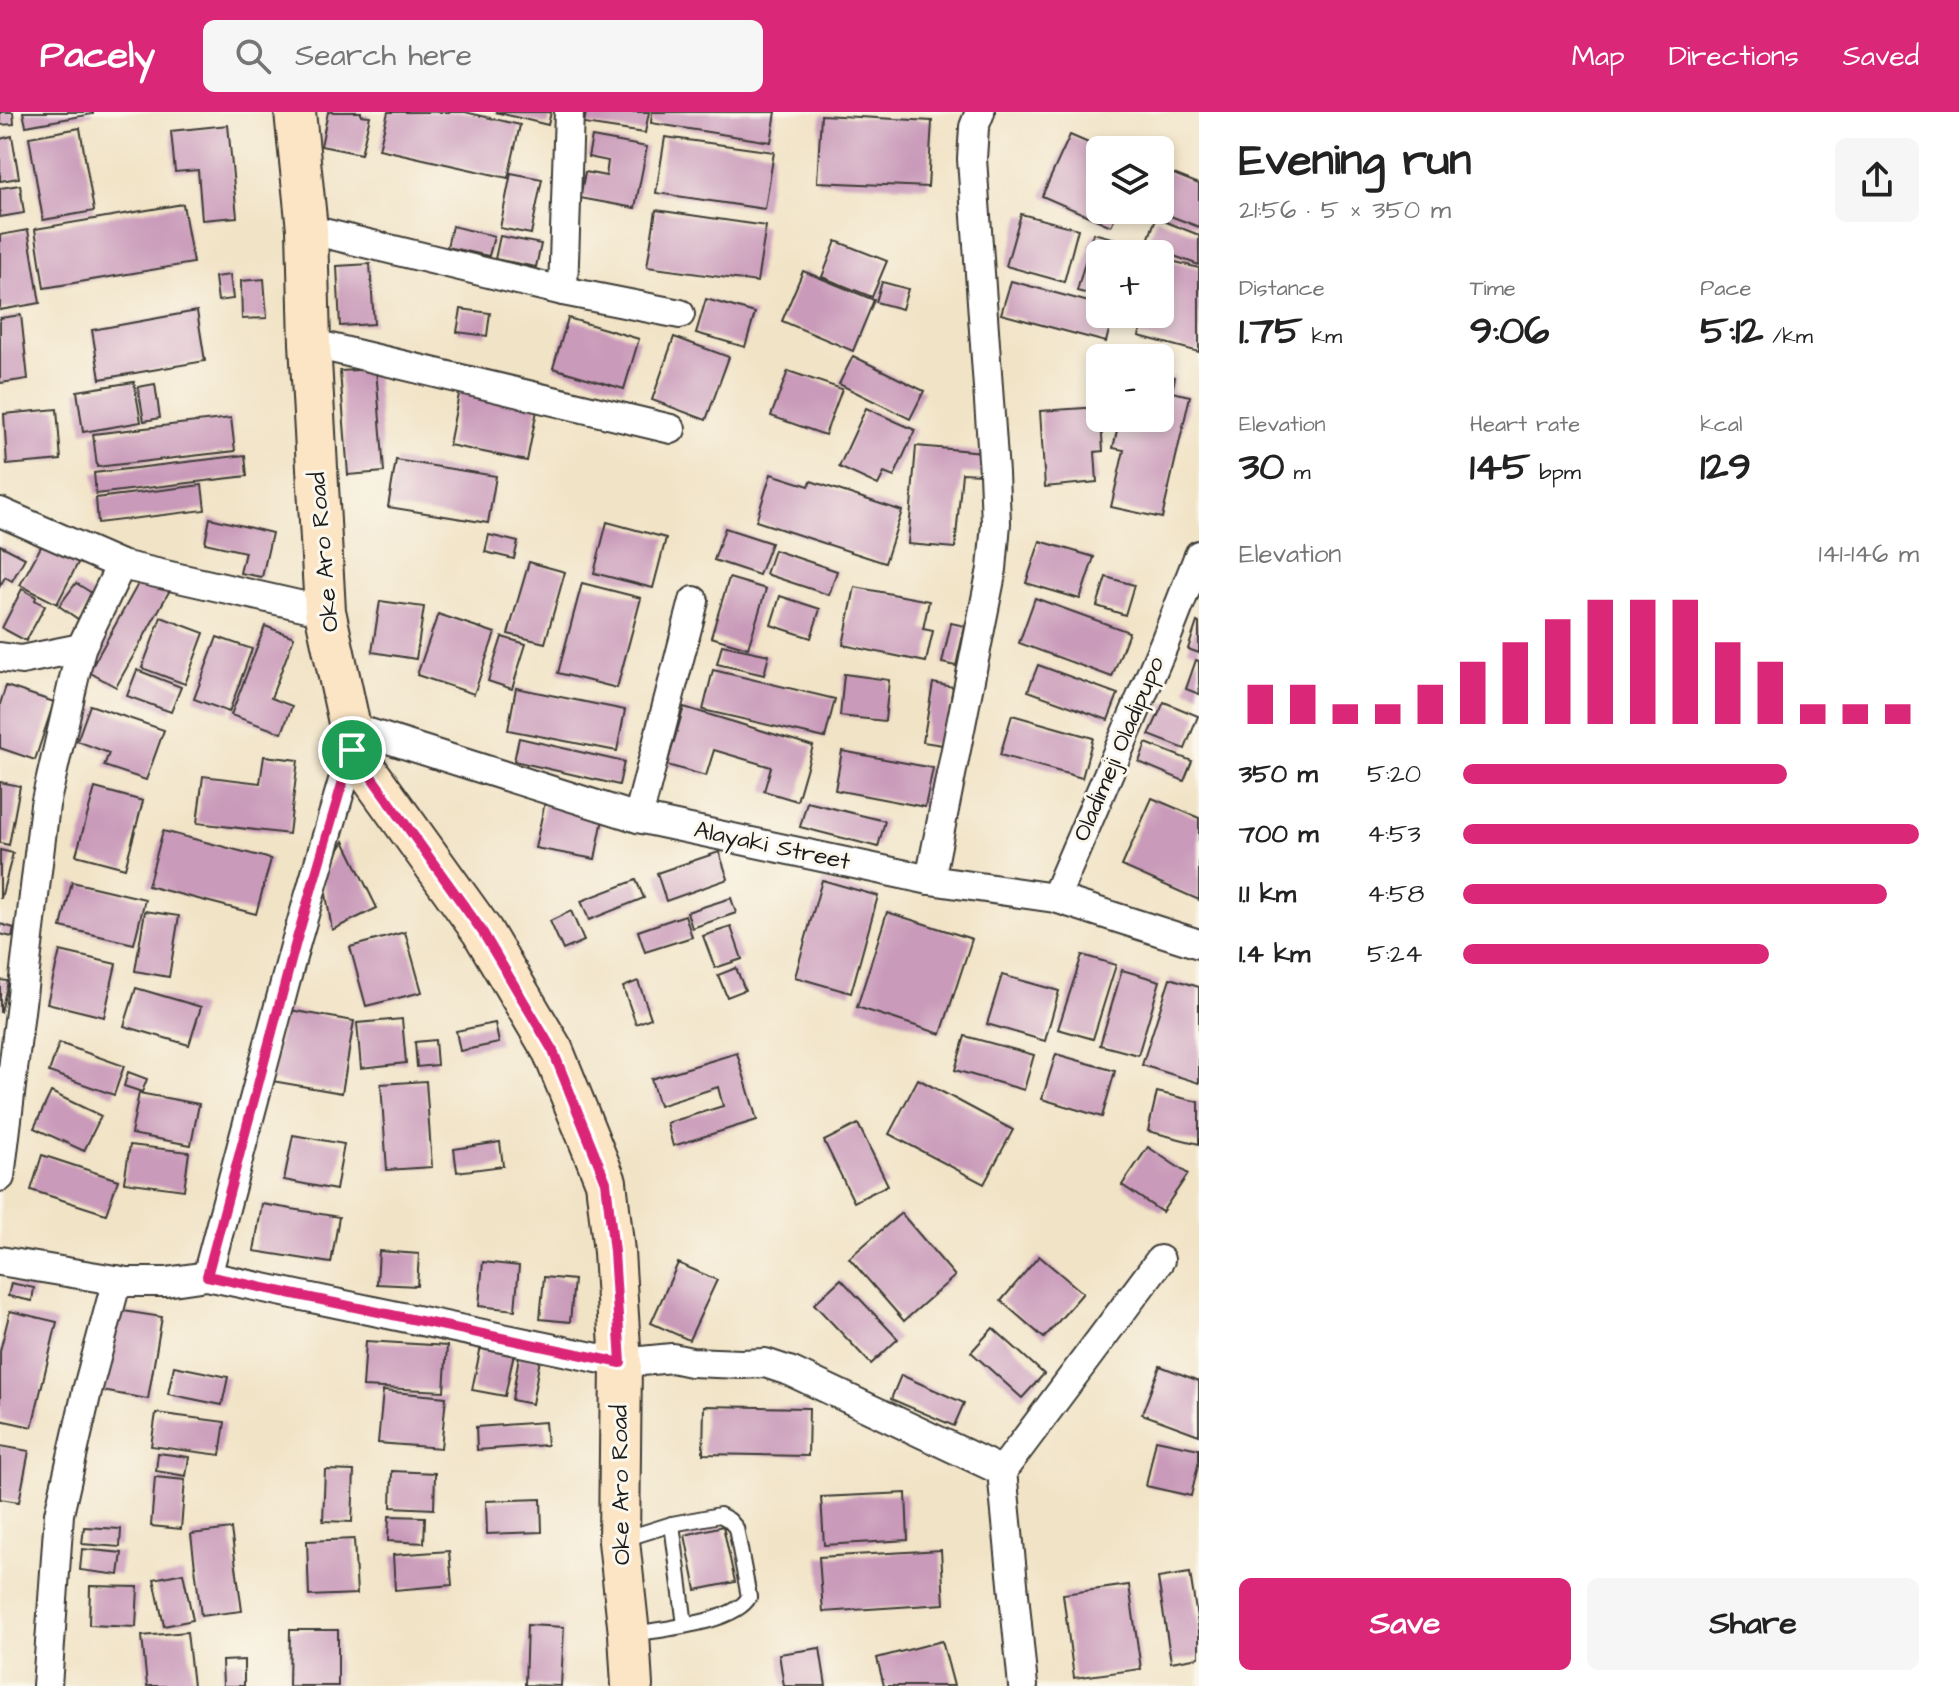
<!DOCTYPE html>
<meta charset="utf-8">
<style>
body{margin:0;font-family:"Architects Daughter",sans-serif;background:#f6f6f6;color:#222;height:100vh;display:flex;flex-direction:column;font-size:30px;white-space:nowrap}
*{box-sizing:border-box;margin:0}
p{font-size:26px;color:#767676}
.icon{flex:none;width:44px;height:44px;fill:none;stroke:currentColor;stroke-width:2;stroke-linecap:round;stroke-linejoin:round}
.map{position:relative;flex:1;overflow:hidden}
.details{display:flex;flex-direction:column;background:#fff;width:760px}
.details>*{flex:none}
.tools{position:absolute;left:1086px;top:24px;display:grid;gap:16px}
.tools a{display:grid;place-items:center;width:88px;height:88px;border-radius:12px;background:#fff;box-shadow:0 4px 12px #0003;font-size:40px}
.pin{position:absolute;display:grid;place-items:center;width:68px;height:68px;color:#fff;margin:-34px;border:4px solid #fff;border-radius:50%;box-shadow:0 2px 8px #0007}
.round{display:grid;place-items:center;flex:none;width:84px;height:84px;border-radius:12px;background:#f6f6f6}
.head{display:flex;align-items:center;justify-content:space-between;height:136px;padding:0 40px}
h1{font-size:44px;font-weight:700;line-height:60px}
.stats{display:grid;grid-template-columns:repeat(3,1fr);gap:12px;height:136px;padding:8px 40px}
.stats div{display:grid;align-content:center}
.stats b{font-size:40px;font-weight:700}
.stats small{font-size:22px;font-weight:400}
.stats p{font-size:22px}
.chart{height:224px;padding:16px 40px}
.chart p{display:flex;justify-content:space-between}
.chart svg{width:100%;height:144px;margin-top:8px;stroke:#db2777;stroke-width:6}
.action{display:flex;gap:16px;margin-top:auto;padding:16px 40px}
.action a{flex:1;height:92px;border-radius:12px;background:#db2777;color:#fff;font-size:32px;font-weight:700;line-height:92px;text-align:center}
.action a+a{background:#f6f6f6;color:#222}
ul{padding:0 40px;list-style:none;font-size:26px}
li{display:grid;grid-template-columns:128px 96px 1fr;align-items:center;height:60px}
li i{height:20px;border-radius:10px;background:#db2777}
header{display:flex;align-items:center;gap:48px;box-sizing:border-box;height:112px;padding:0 40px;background:#db2777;color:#fff}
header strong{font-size:38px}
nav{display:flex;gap:44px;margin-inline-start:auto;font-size:28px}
.search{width:560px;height:72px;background:#f6f6f6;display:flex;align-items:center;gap:20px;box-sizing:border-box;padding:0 28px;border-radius:12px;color:#767676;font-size:30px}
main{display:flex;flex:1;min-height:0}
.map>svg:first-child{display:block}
.building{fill:#c99ab9}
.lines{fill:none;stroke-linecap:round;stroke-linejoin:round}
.lane-casing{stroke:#3c3a36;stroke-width:18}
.street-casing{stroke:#3c3a36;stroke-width:32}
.secondary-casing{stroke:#3c3a36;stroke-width:44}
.lane{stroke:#fff;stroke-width:14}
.street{stroke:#fff;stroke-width:28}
.secondary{stroke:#fce5c4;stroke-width:40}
.route-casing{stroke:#fff;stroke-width:16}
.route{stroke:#db2777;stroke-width:10}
.labels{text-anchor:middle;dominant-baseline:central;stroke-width:6;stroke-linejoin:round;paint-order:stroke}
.street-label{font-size:24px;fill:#1c1c1c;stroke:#fbf7ec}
</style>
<header>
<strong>Pacely</strong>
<div class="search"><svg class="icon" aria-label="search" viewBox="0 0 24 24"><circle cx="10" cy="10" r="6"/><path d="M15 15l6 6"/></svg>Search here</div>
<nav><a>Map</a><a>Directions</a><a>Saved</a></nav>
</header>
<main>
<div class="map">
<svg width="1199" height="1574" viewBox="0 0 1199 1574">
<rect width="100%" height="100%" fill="#fbf7ec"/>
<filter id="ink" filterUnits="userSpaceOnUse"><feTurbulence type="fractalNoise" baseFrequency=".0125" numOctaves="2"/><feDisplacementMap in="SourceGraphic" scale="16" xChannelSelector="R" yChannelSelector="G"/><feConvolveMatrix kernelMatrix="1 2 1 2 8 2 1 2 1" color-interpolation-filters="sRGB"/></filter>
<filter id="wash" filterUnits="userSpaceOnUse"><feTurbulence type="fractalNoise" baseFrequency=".006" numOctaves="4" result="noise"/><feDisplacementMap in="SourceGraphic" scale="32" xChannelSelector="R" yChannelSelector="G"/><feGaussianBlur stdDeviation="1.8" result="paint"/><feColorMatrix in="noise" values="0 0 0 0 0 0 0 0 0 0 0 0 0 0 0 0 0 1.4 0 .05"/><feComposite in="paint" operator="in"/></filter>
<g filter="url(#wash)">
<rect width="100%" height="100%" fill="#f1e3c6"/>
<g id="blocks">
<g class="building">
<path d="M0,0H13L14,12L0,13Z"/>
<path d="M23,0H93V2L26,14Z"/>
<path d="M328,0H361V3L370,4L361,42L321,34Z"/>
<path d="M388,0H465L520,13L508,66L379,37Z"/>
<path d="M495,0H551L548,13Z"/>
<path d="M586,0H649L645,21L584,12Z"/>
<path d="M652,0H776L771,30L651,11Z"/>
<path d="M821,3L932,9L928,75L817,70Z"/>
<path d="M228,13L237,105L202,108L198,58L175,60L171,19Z"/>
<path d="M80,16L94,99L43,108L29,25Z"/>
<path d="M1070,23L1100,36V98H1118L1111,114L1042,84Z"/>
<path d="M12,24L19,66L0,69V27Z"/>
<path d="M592,25L647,35L635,96L580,86L585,60L606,64L608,49L588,45Z"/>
<path d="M665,25L774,40L765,97L656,81Z"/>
<path d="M1166,59L1199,72V115L1160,100V76Z"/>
<path d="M511,61L542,67L531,122L500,116Z"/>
<path d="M20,73L24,101L0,105V76Z"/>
<path d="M183,92L193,151L44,176L35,117Z"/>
<path d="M656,98L766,114L757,170L647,155Z"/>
<path d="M1021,102L1078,117L1064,170L1006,154Z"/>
<path d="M1156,106L1199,123V153L1146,134Z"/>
<path d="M452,114L494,124L489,144L447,135Z"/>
<path d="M28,118L40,191L0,198V123Z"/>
<path d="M1093,121L1134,132L1132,142H1100V185L1077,179Z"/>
<path d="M500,124L541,132L536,155L495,147Z"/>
<path d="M836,129L887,149L872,185L822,165Z"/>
<path d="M1160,146L1199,156V240L1139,224L1145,202H1160Z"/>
<path d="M370,152L374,212L340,214L337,154Z"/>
<path d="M803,159L874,188L853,239L782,209Z"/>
<path d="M230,163L233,187L218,189L215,165Z"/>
<path d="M264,167L267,206L242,207L241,169Z"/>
<path d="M1011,169L1100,193V202H1113L1106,230L1001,202Z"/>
<path d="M882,170L908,177L902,197L876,190Z"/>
<path d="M706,187L755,201L745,235L696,221Z"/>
<path d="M461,197L490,201L487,224L457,220Z"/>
<path d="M197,199L205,249L100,267L92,218Z"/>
<path d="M21,203L28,267L0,271V206Z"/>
<path d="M568,206L639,227L624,277L553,256Z"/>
<path d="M674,225L729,245L706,308L652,288Z"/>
<path d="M853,244L924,279L910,307L839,272Z"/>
<path d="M376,257L384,360L348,363L340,259Z"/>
<path d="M788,259L842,277L825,323L771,304Z"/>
<path d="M1160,262L1175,265L1172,280L1190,284L1162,406L1111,395L1124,338L1113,336L1120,306H1160Z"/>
<path d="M134,270L141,310L83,320L77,279Z"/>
<path d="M155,272L160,306L144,309L138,275Z"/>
<path d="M460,277L538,293L527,349L449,333Z"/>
<path d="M1100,295L1103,339L1095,340L1097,370L1045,375L1040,299Z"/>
<path d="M866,296L915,318L894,365L884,361L878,373L839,355Z"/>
<path d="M57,297L61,348L7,353L4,302Z"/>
<path d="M231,306L235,339L97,355L93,322Z"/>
<path d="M916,334L983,340L981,362L962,361L955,436L908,432Z"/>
<path d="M245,343L247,364L96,382L94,361Z"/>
<path d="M396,348L496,364L488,411L388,395Z"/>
<path d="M771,362L809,374L811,369L902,399L885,451L756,409Z"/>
<path d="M202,373L205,398L98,411L96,386Z"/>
<path d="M210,406L272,421L262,465L240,461L245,440L205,431Z"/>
<path d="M607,410L666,426L653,476L594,461Z"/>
<path d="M725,416L771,431L759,463L714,448Z"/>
<path d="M489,423L518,430L514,447L485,440Z"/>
<path d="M1040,429L1094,445L1080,487L1026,471Z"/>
<path d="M43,431L79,449L57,492L20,473Z"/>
<path d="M0,433L25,446L12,469L5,465L0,474Z"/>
<path d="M774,438L837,459L829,483L766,462Z"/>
<path d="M529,450L565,460L545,531L508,522Z"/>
<path d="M143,463L170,478L116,575L89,560Z"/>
<path d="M1106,465L1134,473L1125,503L1097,494Z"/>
<path d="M729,466L766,477L748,536L711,525Z"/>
<path d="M76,471L95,483L78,507L59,494Z"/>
<path d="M582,471L641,486L617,576L558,561Z"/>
<path d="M855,475L929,489L923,517L933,519L926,550L843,533Z"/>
<path d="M22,477L36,485L35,488L45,494L26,529L2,516Z"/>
<path d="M780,484L820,497L811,526L771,513Z"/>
<path d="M1035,486L1129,520L1112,565L1019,531Z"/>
<path d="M380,489L424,495L416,547L372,540Z"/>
<path d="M438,502L495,521L474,582L417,563Z"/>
<path d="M161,505L204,521L185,572L142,556Z"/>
<path d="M1197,510L1199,511V541L1188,537Z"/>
<path d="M951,511L965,514L956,554L942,551Z"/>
<path d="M265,514L294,525L271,586L292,594L282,621L231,603Z"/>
<path d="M217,525L252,537L229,600L194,587Z"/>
<path d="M502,525L526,532L512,577L488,569Z"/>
<path d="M722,533L769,543L764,563L717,552Z"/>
<path d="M1196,548L1199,549V582L1186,577Z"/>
<path d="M1038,553L1118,582L1108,608L1028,579Z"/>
<path d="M137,558L181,575L171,600L127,584Z"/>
<path d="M713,558L835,587L825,626L703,598Z"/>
<path d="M844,562L889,568L885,609L840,604Z"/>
<path d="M933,571L953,575L943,633L923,630Z"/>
<path d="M6,574L54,590L35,648L0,636V592Z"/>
<path d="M516,576L625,598L617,639L508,618Z"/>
<path d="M1164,590L1198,604L1185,637L1149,623Z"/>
<path d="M90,593L164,618L146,668L104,654L109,641L77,629Z"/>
<path d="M684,595L813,634L797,689L764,679L771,655L714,638L706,664L667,653Z"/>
<path d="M1012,603L1093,626L1082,666L1000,643Z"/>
<path d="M519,626L624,650L619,673L514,649Z"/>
<path d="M1146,631L1192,649L1184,669L1139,650Z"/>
<path d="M842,639L933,656L925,695L835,678Z"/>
<path d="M264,644L298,648L289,722L197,711L203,664L260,671Z"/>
<path d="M0,670L20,674L9,733L0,731Z"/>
<path d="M95,676L143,689L125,756L76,743Z"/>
<path d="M1152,686L1199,706V788L1122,754Z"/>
<path d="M545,690L604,702L595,747L535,736Z"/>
<path d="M807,690L885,709L878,735L800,715Z"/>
<path d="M163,719L271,747L256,802L148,774Z"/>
<path d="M344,729L377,796L332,818L323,764Z"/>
<path d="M0,738L13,741L1,786H0Z"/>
<path d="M719,740L728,767L666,789L657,761Z"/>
<path d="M636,768L644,786L589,808L581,789Z"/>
<path d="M822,768L878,784L851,881L795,865Z"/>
<path d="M72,770L145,787L134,832L61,815Z"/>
<path d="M731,786L736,801L692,816L687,800Z"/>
<path d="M145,799L179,804L169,865L135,859Z"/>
<path d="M571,799L584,829L563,838L550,809Z"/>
<path d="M887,800L972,827L941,922L857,895Z"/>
<path d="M685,803L692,825L645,840L638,819Z"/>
<path d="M0,812L14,816L12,825L0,822Z"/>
<path d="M731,815L742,847L715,856L703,824Z"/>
<path d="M405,820L422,880L366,894L350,835Z"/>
<path d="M60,839L116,852L104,905L47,891Z"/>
<path d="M1082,843L1116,853L1093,927L1058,917Z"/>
<path d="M736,856L745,878L727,885L718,863Z"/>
<path d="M1122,858L1160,869L1138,943L1100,933Z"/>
<path d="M1002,863L1059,879L1045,929L987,912Z"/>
<path d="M1170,866L1199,875V971L1142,953Z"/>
<path d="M0,868L8,869L1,900H0Z"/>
<path d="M638,869L651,906L636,912L623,875Z"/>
<path d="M136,876L201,895L189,933L124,914Z"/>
<path d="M284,897L354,909L342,981L272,969Z"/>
<path d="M402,907L406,951L361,956L357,911Z"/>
<path d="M495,911L499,931L460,939L456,919Z"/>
<path d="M965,924L1034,943L1024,978L955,958Z"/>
<path d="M435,928L437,953L417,955L415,930Z"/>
<path d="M59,931L124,954L114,983L49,960Z"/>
<path d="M737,941L757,1008L673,1034L667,1011L723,994L718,975L659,994L651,967Z"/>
<path d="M1056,942L1115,959L1102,1005L1042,987Z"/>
<path d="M128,960L147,967L142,980L124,974Z"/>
<path d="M918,967L1013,1018L984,1072L889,1022Z"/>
<path d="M426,969L432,1055L387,1058L381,972Z"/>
<path d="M51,980L101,1004L84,1039L34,1016Z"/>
<path d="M1157,980L1199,990V1032L1148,1019Z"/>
<path d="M139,981L199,992L191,1033L131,1022Z"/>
<path d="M858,1012L888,1073L854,1090L824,1029Z"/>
<path d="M293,1023L344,1032L336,1078L284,1068Z"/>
<path d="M500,1030L503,1054L457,1060L454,1037Z"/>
<path d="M130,1033L189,1040L184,1078L124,1070Z"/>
<path d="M1148,1035L1188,1062L1162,1100L1122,1073Z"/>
<path d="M42,1043L118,1068L106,1102L31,1078Z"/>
<path d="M262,1092L339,1105L331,1151L254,1139Z"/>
<path d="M901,1101L955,1164L904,1209L849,1146Z"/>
<path d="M379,1139L419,1142L417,1174L377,1172Z"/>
<path d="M1039,1144L1083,1181L1044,1226L1001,1189Z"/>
<path d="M483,1150L519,1154L515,1198L479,1194Z"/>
<path d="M678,1151L717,1168L689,1228L651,1211Z"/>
<path d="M544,1165L574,1168L570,1210L540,1207Z"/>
<path d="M841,1167L898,1227L871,1252L814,1192Z"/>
<path d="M11,1171L34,1176L32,1189L8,1184Z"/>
<path d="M117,1198L162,1205L148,1287L102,1279Z"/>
<path d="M10,1199L57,1210L32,1315L0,1308V1239Z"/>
<path d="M993,1216L1044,1262L1022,1286L971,1240Z"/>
<path d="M366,1229L447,1234L444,1279L363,1275Z"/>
<path d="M481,1234L514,1241L505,1284L472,1278Z"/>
<path d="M519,1244L540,1247L532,1292L512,1288Z"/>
<path d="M174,1254L228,1265L222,1293L168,1282Z"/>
<path d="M1160,1254L1199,1269V1323L1142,1302Z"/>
<path d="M901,1263L964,1291L954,1314L891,1287Z"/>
<path d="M383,1279L446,1285L441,1336L378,1331Z"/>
<path d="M704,1294L809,1296L808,1344L703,1342Z"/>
<path d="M156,1301L225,1310L220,1343L151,1334Z"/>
<path d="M545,1310L547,1333L477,1338L476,1315Z"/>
<path d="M1156,1328L1199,1337V1349L1191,1384L1146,1374Z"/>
<path d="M0,1334L29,1339L19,1390L0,1387Z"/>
<path d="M158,1341L189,1345L186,1364L156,1359Z"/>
<path d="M325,1358L354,1359L352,1410L323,1409Z"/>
<path d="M392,1359L435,1361L434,1397L391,1395Z"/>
<path d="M155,1365L185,1368L181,1417L151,1414Z"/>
<path d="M906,1381L908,1428L824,1433L821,1385Z"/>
<path d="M541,1387L542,1420L487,1422L486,1389Z"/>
<path d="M389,1404L425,1405L424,1431L388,1429Z"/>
<path d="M723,1414L735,1470L696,1478L685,1423Z"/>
<path d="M84,1415L121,1417L120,1435L82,1432Z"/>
<path d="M231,1417L242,1499L201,1504L191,1422Z"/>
<path d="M354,1427L357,1482L309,1484L307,1429Z"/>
<path d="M82,1437L122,1441L119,1463L80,1458Z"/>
<path d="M941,1438L944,1492L823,1500L819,1445Z"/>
<path d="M449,1439L452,1473L395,1478L393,1443Z"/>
<path d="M183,1461L193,1508L164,1514L154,1467Z"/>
<path d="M1190,1461L1199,1518V1545L1171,1550L1158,1466Z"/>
<path d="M1129,1473L1141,1557L1074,1566L1063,1482Z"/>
<path d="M90,1474L138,1475L136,1515L89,1513Z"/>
<path d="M527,1513L564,1515L561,1574L525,1573Z"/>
<path d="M290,1518H338V1574H289Z"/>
<path d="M187,1520L193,1574H147L142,1524Z"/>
<path d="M942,1529L954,1574H884L877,1546Z"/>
<path d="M820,1536L826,1574H784L779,1542Z"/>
<path d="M244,1548V1574H223L222,1549Z"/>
</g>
</g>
</g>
<g filter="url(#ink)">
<use href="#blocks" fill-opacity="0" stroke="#3c3a36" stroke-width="2"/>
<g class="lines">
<defs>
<g id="lane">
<path d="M672,1412L685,1513"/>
<path d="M621,1428L672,1412L720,1403L729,1408L736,1416L749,1485C735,1511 661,1517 633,1522"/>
</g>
<g id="street">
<path d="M307,117L563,179L680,202"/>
<path d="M563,179L569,0"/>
<path d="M310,231L671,317"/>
<path d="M0,400L121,453L325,499"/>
<path d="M0,545L21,548L81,536"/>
<path d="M350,615L638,706L930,768L1055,786L1199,832"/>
<path d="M638,706L694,489"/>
<path d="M930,768L992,457L996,411L994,361L972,47L974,15L980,0"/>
<path d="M1055,786L1164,532L1199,443"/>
<path d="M0,1065L45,693L81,536L121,453"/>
<path d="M0,1149L127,1170H166L207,1164L621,1251L672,1246L691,1250L741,1252L765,1251L792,1260L1002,1359L1023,1574"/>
<path d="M207,1164L296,830L352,638"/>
<path d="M1002,1359L1160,1148"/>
<path d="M47,1574L59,1402L87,1279L117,1168"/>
</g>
<path id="secondary" d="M295,0L307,117L310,231L325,499L350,615L352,638L482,819L553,939L606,1070L614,1140L621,1251L619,1429L629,1522L632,1574"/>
</defs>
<use href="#lane" class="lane-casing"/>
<use href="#street" class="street-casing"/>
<use href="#secondary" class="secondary-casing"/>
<use href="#lane" class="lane"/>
<use href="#street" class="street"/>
<use href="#secondary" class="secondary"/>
</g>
</g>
<g class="lines" filter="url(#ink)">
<defs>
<path id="route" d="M352,638L482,819L553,939L606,1070L614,1140L621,1251L207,1164L296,830Z"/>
</defs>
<use href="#route" class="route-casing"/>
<use href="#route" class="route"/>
</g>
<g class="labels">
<g class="street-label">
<text transform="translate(324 440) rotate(-95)">Oke Aro Road</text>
<text transform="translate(1119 637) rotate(-67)">Oladimeji Oladipupo</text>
<text transform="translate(772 734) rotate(12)">Alayaki Street</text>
<text transform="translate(621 1373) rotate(-91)">Oke Aro Road</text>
</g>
</g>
</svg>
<div class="tools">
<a><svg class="icon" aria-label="layers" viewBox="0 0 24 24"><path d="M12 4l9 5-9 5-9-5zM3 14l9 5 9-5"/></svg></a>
<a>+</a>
<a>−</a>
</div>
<div class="pin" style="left:352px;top:638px;background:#1e9e55"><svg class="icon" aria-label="arrive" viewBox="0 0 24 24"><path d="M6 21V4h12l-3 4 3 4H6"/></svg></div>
</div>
<section class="details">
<div class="head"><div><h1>Evening run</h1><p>21:56 · 5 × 350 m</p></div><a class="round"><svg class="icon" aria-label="share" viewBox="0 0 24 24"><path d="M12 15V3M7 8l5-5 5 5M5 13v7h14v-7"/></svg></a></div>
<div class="stats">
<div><p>Distance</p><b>1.75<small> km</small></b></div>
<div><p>Time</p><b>9:06</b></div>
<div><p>Pace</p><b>5:12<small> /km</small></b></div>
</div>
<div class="stats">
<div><p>Elevation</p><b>30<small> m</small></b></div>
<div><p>Heart rate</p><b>145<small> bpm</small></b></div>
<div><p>kcal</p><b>129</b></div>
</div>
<div class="chart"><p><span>Elevation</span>141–146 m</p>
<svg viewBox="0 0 160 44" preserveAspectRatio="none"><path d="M5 44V32M15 44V32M25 44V38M35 44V38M45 44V32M55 44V25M65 44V19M75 44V12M85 44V6M95 44V6M105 44V6M115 44V19M125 44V25M135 44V38M145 44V38M155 44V38"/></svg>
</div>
<ul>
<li><b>350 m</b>5:20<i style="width:71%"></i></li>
<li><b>700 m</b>4:53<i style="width:100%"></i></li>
<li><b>1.1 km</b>4:58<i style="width:93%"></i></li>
<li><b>1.4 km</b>5:24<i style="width:67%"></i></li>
</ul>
<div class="action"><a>Save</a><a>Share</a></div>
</section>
</main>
